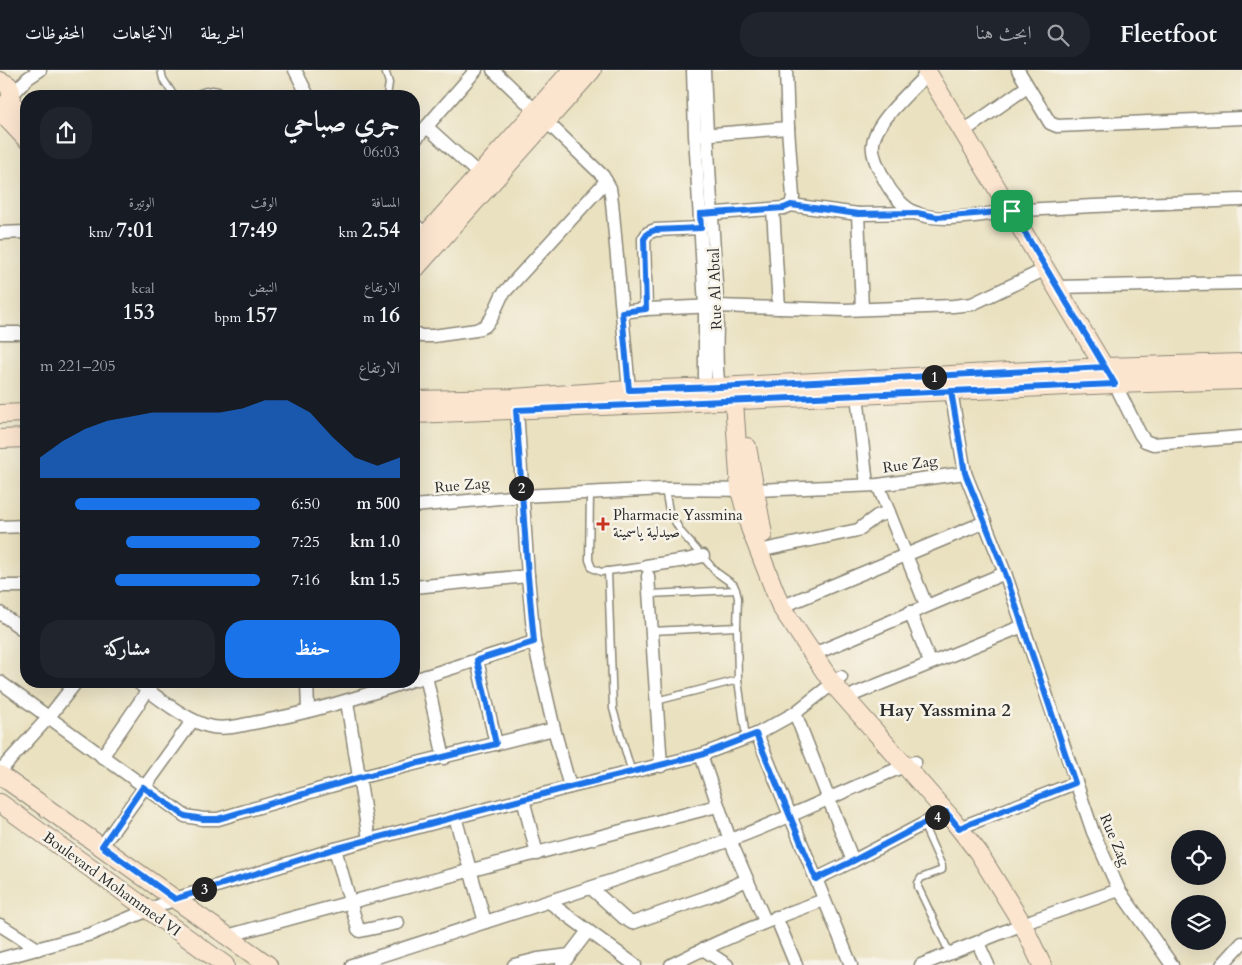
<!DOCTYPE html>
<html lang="ar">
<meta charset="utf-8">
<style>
body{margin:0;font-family:Cardo,Amiri,serif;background:#20242c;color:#f1f3f6;direction:rtl;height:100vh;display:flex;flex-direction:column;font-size:19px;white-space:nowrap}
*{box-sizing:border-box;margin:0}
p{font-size:16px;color:#9ea1a6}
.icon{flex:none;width:28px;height:28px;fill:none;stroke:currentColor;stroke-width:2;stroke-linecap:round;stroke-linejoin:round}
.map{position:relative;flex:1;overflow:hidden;direction:ltr}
.drawer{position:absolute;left:20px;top:20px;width:400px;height:598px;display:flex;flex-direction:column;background:#171b24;border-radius:20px;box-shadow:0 5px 20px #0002;direction:rtl}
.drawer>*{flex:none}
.tools{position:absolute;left:1171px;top:760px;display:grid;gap:10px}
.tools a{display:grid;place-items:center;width:55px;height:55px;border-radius:50%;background:#171b24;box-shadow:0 5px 20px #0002;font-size:25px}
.pin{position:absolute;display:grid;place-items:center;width:42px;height:42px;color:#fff;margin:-21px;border-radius:10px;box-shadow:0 2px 8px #0006}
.km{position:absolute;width:25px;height:25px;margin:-12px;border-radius:50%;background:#222;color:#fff;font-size:14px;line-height:25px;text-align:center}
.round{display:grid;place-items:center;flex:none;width:52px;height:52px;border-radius:20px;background:#20242c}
.summary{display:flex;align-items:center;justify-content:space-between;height:85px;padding:0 20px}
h1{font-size:28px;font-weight:700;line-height:38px}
.figures{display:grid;grid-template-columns:repeat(3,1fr);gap:8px;height:85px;padding:5px 20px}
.figures div{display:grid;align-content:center}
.figures b{font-size:21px;font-weight:700}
.figures small{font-size:14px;font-weight:400}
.figures p{font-size:14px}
.chart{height:140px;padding:10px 20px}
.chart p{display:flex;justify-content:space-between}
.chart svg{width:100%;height:90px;margin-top:5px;fill:#1a73e8;opacity:.7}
.cta{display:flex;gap:10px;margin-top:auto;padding:10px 20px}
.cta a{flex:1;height:58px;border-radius:20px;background:#1a73e8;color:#fff;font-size:20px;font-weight:700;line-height:58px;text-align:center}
.cta a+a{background:#20242c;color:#f1f3f6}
ul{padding:0 20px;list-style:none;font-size:16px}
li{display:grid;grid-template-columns:80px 60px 1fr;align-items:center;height:38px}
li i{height:12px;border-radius:6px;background:#1a73e8}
header{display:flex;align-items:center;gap:30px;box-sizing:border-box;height:70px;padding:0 25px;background:#171b24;border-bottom:1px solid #363941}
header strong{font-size:24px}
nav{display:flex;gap:28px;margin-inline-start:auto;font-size:18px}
.search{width:350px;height:45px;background:#20242c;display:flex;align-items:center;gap:12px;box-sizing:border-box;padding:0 18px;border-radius:20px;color:#9ea1a6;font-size:19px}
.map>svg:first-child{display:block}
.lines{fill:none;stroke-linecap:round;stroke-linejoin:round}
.lane-casing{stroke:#8a8676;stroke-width:9}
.street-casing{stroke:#8a8676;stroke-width:15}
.secondary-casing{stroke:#8a8676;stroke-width:20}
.lane{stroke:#fff;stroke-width:6}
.street{stroke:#fff;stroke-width:12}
.secondary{stroke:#fbe5cf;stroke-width:18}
.route-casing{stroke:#fff;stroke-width:10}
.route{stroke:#1a73e8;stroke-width:6}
.poi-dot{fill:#c8321e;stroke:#f7f3e8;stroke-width:2}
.labels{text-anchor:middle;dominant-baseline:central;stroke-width:5;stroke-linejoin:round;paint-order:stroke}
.street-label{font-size:15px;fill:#2b2b2b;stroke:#f7f3e8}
.poi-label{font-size:15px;fill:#2b2b2b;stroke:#f7f3e8;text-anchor:start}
.quarter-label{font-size:18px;font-weight:bold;fill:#2b2b2b;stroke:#f7f3e8}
</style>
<header>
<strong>Fleetfoot</strong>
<div class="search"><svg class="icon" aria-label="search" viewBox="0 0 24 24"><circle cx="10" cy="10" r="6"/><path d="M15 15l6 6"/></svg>ابحث هنا</div>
<nav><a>الخريطة</a><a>الاتجاهات</a><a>المحفوظات</a></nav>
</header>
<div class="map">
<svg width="1242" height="895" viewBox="0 0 1242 895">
<rect width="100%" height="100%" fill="#f7f3e8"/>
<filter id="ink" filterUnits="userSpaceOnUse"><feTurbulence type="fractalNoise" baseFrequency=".02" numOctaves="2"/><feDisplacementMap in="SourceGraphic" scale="10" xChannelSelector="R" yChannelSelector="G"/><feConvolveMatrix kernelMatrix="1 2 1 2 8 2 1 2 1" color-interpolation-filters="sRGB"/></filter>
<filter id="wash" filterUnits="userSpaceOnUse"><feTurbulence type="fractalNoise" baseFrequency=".0096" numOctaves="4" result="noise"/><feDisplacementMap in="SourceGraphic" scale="20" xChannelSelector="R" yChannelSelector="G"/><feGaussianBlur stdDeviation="1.12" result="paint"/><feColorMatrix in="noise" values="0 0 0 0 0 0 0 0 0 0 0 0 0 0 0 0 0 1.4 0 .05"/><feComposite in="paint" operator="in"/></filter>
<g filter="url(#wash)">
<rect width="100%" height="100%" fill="#eae1c0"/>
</g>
<g filter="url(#ink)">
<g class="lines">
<defs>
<g id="lane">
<path d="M161,0L163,9L174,26"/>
<path d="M385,0L389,13L387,26"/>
<path d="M193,26C211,18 214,18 231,26"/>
<path d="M665,419L669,441L681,462L716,502L734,515L736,520L738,528L737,557L738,610L746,668"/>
<path d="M590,424L589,490L592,498L601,502L646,496L647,497"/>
<path d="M608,501L613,639L632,703"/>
<path d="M649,524L736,520"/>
<path d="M651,561L737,557"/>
<path d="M656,631L738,610"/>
<path d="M923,754L942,796V800L921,808L918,813V817L950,884"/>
</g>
<g id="street">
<path d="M295,0L308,26"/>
<path d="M493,0L603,106L610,118L612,132L629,320"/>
<path d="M693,0L695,65L705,236V317"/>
<path d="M704,0C707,78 713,156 717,233C718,262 714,289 719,317"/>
<path d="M1018,0L1050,53L1057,56L1242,48"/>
<path d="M928,3C913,19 874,53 873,74C871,85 879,99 884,109C891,123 903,138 918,144C944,153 984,144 1012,141C1088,135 1165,133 1242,130"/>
<path d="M12,25L28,8L40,0"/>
<path d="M427,57L480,105"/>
<path d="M964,61L1027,17"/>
<path d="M700,65L788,58"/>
<path d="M414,71L476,0"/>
<path d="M791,135L858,144L917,143"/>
<path d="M773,139L779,238"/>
<path d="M705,144L784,138L791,135L793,127L788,58L786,0"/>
<path d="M858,144L862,239"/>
<path d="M414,154L431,169"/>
<path d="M701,158L655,160L648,163L644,169L646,239L717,236L845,240L953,236L972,234L1046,199"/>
<path d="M0,163L26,162"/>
<path d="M1057,217L1242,213"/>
<path d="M622,242L646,239"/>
<path d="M0,263H26"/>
<path d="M414,263L421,266H433L476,260L485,256L491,249L502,225L606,111"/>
<path d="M1115,314L1140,364L1145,371L1153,374L1242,367"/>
<path d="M951,321L965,403"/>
<path d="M857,325L867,415"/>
<path d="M517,340L528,506L534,572L554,659L570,717"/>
<path d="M878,415L926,535"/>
<path d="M414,436L522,426L665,419L754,420L878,415L965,403L1005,503L1093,762L1119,820L1172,895"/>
<path d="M0,457L26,456"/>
<path d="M768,479L858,460L877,446L889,442"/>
<path d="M646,496L686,490L703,486"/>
<path d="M648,506L661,696"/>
<path d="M0,516H26"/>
<path d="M414,517L528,506"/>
<path d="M781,537L985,452"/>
<path d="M910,542L930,592"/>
<path d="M0,543L26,562"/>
<path d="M821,581L1005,503"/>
<path d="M477,590L496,674"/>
<path d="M426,606L444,688"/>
<path d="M414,610L534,572"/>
<path d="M136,611C154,625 187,651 208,656C222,660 239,656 253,653C306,644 357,628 409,611"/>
<path d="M307,611L308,641"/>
<path d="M0,612L185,746L203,749H218L358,708L554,659"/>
<path d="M855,624L1023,556"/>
<path d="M347,632L369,769"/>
<path d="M795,643L853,791L946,742"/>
<path d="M757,664L851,895"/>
<path d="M701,685L730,770L765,851"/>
<path d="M102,687L148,620"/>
<path d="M0,701L48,648L77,611"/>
<path d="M523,729L537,784"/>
<path d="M455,747L485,852"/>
<path d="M959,758L1075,713"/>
<path d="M102,776L193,650"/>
<path d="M335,779L358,859L360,861L398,853"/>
<path d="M816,809L853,791"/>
<path d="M591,818L624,848L632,853L707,827L747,810"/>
<path d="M549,832L635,895"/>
<path d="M776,847L796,895"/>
<path d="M0,855L38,879"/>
<path d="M227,866C390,820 554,779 717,736"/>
<path d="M978,873L988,895"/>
<path d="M703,879L727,895"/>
<path d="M0,889L91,864L175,829L335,779L570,717L701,685L757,664L795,643L841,607"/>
<path d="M352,895C478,854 605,815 730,770C793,747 852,716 915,692"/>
<path d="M514,895L538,889L570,885"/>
<path d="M562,895L588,861"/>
<path d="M671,895C720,870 771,849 824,830"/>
<path d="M921,895L1033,850L1119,820"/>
<path d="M1222,895L1242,873"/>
</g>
<g id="secondary">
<path d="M926,0L1109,305"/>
<path d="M0,11L8,15C14,25 11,34 0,37"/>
<path d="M10,31L26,51"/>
<path d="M0,41L26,69"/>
<path d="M414,178L572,0"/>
<path d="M414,200L592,0"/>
<path d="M414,330L513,328L629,320L719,317L1105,297L1242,293"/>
<path d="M734,331L740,420L750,458L781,537L833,614L952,749L978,782L1023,855L1042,895"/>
<path d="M0,344L26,343"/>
<path d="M414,344L1115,314L1242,310"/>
<path d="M0,369L26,368"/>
<path d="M747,377L763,464"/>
<path d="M0,705L268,895"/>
<path d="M0,733L225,895"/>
</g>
</defs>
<use href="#lane" class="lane-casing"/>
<use href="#street" class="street-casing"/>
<use href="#secondary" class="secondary-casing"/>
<use href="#lane" class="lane"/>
<use href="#street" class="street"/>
<use href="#secondary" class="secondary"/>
</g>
</g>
<g class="lines" filter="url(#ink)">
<defs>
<path id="route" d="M1012,141L937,147L917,143L858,144L791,135L784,138L700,144L701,158L655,160L648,163L644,169L646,239L622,242L629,320L719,317L1105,297L1115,314C915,323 716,331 516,340L528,506L534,572L477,590L496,674L358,708L218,749H203L185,746L143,717L102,776L175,829L334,779L570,717L701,685L756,664L816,809L853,791L946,742L959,758L1075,713L1005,503L965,403L951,321L1115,314C1081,256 1046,199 1012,141"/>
</defs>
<use href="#route" class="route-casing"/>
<use href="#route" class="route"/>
</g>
<path class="poi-dot" d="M600.5 446.5h5v5h5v5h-5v5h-5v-5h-5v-5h5z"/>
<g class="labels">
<g class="street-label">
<text transform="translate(715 219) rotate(-92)">Rue Al Abtal</text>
<text transform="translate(910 394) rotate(-8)">Rue Zag</text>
<text transform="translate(462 415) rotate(-5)">Rue Zag</text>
<text transform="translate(1115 770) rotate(67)">Rue Zag</text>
<text transform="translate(112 814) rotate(36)">Boulevard Mohammed VI</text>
</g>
<g class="poi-label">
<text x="613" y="445">Pharmacie Yassmina<tspan x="613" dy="17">صيدلية ياسمينة</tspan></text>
</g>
<g class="quarter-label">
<text x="945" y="640">Hay Yassmina 2</text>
</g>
</g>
</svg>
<div class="tools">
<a><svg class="icon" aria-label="locate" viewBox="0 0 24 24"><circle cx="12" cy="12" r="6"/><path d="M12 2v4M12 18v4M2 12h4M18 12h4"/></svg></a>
<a><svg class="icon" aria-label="layers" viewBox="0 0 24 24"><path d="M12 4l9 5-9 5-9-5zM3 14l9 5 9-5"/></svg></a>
</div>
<div class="pin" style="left:1012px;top:141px;background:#1e9e55"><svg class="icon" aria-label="arrive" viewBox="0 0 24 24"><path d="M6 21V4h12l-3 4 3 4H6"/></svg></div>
<b class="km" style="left:934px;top:307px">1</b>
<b class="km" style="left:521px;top:418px">2</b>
<b class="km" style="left:204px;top:819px">3</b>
<b class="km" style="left:937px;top:747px">4</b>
<section class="drawer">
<div class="summary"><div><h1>جري صباحي</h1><p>06:03</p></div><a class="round"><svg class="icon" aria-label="share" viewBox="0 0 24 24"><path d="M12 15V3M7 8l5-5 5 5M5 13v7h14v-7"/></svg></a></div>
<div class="figures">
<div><p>المسافة</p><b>2.54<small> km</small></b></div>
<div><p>الوقت</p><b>17:49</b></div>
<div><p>الوتيرة</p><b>7:01<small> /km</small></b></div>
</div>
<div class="figures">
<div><p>الارتفاع</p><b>16<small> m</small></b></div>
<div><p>النبض</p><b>157<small> bpm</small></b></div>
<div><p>kcal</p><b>153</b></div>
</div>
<div class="chart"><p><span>الارتفاع</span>205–221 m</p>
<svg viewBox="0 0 160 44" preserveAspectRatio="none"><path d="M0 44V34L10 26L20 20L30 16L40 14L50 12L60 12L70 12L80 12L90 10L100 6L110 6L120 12L130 24L140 34L150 38L160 34V44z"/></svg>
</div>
<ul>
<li><b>500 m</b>6:50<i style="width:84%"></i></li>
<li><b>1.0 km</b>7:25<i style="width:61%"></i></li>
<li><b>1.5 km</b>7:16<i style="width:66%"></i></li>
</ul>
<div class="cta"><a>حفظ</a><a>مشاركة</a></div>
</section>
</div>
